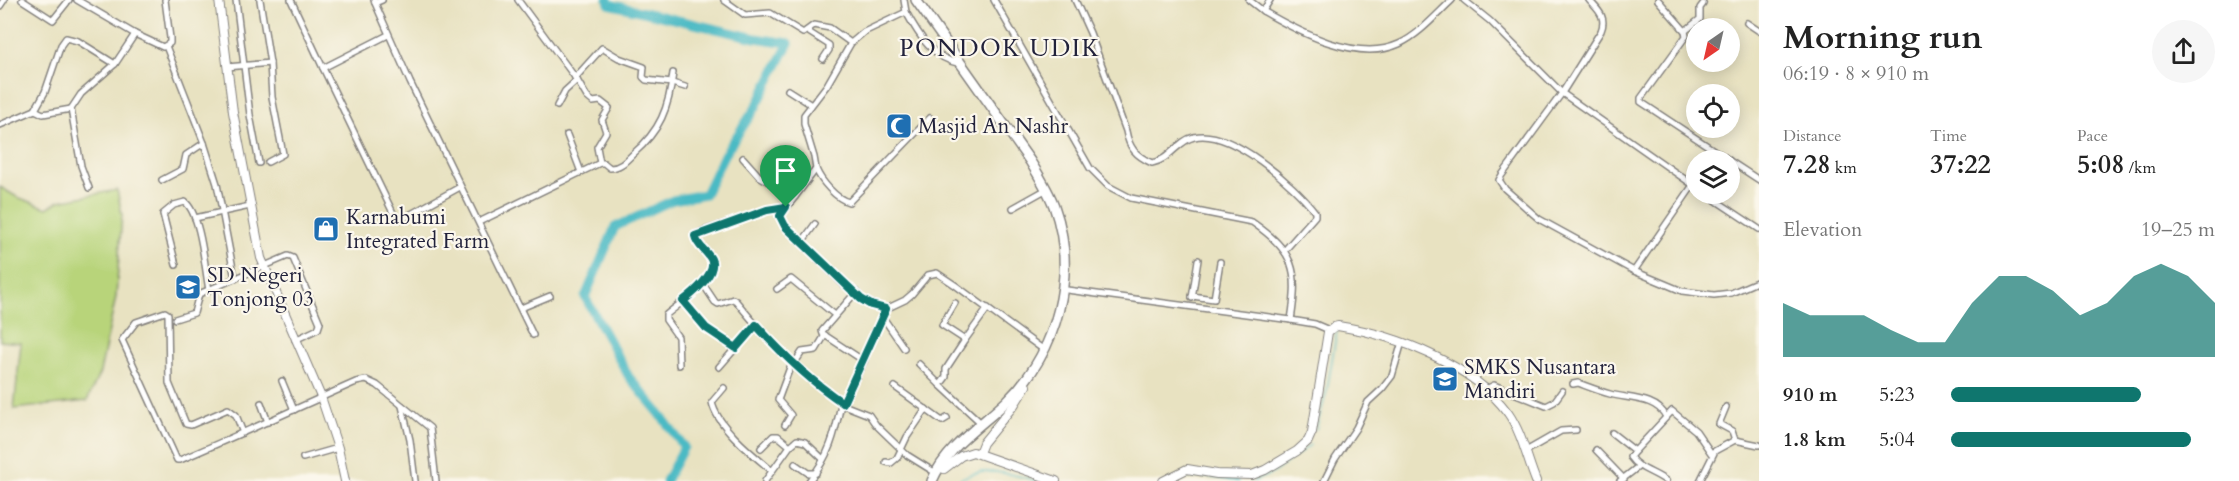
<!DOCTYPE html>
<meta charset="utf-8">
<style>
body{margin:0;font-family:Cardo,serif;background:#f6f6f6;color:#222;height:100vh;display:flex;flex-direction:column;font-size:22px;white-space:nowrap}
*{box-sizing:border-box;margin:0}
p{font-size:20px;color:#767676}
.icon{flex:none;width:33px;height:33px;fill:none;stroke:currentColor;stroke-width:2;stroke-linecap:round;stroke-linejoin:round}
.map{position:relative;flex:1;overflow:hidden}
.side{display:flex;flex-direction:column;background:#fff;width:480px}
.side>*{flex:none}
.needle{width:39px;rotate:214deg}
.buttons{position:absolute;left:1686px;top:18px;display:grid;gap:12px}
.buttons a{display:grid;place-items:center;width:54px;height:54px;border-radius:50%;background:#fff;box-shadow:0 3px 15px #0003;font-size:30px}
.pin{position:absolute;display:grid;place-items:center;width:51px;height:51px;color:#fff;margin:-62px -26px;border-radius:50% 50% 50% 0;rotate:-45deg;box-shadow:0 0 6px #0007}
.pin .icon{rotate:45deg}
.round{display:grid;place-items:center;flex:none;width:63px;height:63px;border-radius:32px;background:#f6f6f6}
.head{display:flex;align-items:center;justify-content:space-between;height:102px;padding:0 24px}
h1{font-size:33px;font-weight:700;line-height:45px}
.metrics{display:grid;grid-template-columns:repeat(3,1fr);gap:9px;height:102px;padding:6px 24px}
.metrics div{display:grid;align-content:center}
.metrics b{font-size:26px;font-weight:700}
.metrics small{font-size:16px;font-weight:400}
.metrics p{font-size:16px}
.chart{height:168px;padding:12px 24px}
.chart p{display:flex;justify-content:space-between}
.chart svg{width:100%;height:108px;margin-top:6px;fill:#0f766e;opacity:.7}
ul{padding:0 24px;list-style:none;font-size:20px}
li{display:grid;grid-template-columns:96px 72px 1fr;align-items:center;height:45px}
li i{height:15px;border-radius:8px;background:#0f766e}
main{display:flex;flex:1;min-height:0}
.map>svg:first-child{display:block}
.green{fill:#b8d47a;stroke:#6d7b5a;stroke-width:1.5}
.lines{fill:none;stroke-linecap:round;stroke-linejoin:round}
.stream{stroke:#4cbac4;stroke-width:1.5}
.river{stroke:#4cbac4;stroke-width:9}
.street-casing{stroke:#85827e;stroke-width:8}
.secondary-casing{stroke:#85827e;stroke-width:10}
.highway-casing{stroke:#85827e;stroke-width:12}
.street{stroke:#fff;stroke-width:5}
.secondary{stroke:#fff;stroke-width:8}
.highway{stroke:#fff;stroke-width:9}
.route-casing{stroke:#fff;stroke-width:12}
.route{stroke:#0f766e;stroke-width:8}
.labels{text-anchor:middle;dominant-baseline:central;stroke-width:4.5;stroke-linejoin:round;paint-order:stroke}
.poi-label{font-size:21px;fill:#22223b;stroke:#fbf7ec;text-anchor:start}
.quarter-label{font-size:24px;letter-spacing:1.5px;fill:#22223b;stroke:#fbf7ec}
</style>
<main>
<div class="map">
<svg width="1759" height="481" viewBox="0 0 1759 481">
<rect width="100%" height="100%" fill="#fbf7ec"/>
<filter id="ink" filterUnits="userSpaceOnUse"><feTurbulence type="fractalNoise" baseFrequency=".0167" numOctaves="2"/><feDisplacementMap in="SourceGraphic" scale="12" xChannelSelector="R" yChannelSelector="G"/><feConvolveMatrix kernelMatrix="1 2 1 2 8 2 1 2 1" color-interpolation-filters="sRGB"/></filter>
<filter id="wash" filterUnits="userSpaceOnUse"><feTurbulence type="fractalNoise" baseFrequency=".008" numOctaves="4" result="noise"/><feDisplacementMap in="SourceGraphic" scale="24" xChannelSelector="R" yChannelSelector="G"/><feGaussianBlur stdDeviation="1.35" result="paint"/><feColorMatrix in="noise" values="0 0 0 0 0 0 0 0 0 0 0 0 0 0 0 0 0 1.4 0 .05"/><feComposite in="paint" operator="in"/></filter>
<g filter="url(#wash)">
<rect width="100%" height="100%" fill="#e8e2c1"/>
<path class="green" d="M0,187L17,197L47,208L59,201L117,190L122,214L116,297L100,372L87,401L14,409L21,343L0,341Z"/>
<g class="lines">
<g class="stream">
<path d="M1316,429L1327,390L1337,330"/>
<path d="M957,481C982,464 1010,474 1037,481"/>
<path d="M1174,481C1195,473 1216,478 1238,481"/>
<path d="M1253,481L1273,473L1310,445"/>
</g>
<path class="river" d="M608,0L609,4L755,38L789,43L756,107L724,155L705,194L673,200L615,227L585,297L629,377L660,414L684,447L666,481"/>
</g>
</g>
<g filter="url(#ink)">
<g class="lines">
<defs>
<g id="street">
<path d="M22,0L53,20L69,0"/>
<path d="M77,0L135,34L163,47L170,43V38L165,0"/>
<path d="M236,0L250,115L259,163"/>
<path d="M260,0L270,63"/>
<path d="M291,0L323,68"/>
<path d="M374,0L375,3L382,0"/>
<path d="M518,0L577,80L587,97L593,102L600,101L609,108L602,120L606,132L597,147L600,163"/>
<path d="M724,0L745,15L770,13L803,33L814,25L830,28L851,43"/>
<path d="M994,0L1090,168L1108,186L1131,198L1252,222C1295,252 1299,270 1291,320"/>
<path d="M1075,0L1090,33L1126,131C1129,148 1136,156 1152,163C1170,160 1177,141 1194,137C1231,128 1294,185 1315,212V216L1285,250"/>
<path d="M1249,0L1263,11L1270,0"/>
<path d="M1464,0L1490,21L1562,93L1696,187"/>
<path d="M1589,0C1598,10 1607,17 1601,31L1562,93L1502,175L1499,180L1505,189L1539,219L1634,271L1682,291L1714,295L1731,293L1759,281"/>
<path d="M1658,0L1685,31L1686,36L1641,98V102L1729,160"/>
<path d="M375,3L410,82L533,335"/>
<path d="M0,6L4,0"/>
<path d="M1263,11C1299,32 1357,63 1399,44C1419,35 1436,15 1452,0"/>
<path d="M906,12C919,36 933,59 961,64"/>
<path d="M1747,23L1759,31"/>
<path d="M807,31L829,45V50L823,59"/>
<path d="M1685,31L1700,19V8L1703,4"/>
<path d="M388,35L323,68L396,219H402L460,187"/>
<path d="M166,46L204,143L217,184L235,279"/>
<path d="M227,67L270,63L272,97L283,154L268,162"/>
<path d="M575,78L602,48L619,58L644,67L643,77L646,80L672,83L685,87"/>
<path d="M788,90L810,104"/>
<path d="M557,106L565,91L577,80"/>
<path d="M35,110L45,92L61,45L66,38L78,41L115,64L135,34"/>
<path d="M0,125L35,110L43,114L71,109"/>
<path d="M567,135L581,172"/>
<path d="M743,158L759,176L795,197L780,216L785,226L843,284L856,292L861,299L878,307L886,309L905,300L912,294L928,275L937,273L955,285L1044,350"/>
<path d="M1730,161L1759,180"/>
<path d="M816,169C821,181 836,199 849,202L930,118"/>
<path d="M162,180L183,169L186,155L204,143"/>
<path d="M89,188L81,166L71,109L81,94L115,64"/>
<path d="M1706,194L1759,229"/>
<path d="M795,197L816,169L814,157L804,124V115L827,85L851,43L864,32L906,12L904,0"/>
<path d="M1013,208L1047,189"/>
<path d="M195,218L250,206"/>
<path d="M479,222L600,163H604L610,168C620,168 626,161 633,154C660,131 669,108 673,73"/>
<path d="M802,242L815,224"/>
<path d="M176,265L163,214L174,205L185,202C201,214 205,270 209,290"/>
<path d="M1634,271L1693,185"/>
<path d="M703,284L715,302L718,304L733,299L736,301C767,339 801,376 843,403L841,404C835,434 829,457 809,481"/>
<path d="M777,289L791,279L835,315"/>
<path d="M1067,290L1291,320L1315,324L1329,330"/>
<path d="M1192,296L1214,299L1220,262"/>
<path d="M1192,298L1198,260"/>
<path d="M683,301L706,328L736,348"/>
<path d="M955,303L942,325L965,340L946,369V377L940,385L981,423"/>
<path d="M521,308L550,296"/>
<path d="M882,316L904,348"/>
<path d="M175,319L194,313L199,294L288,256L293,258L320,323L318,329L295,340"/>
<path d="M965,340L988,308"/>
<path d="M864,361L868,348L886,309"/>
<path d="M794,364L802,352L816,350L825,335"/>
<path d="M919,364L940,385"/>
<path d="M679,365L678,337L666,320V315C677,305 721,277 711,259C706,250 697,246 695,235L703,231L767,210L786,207"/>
<path d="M719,367L756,325"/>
<path d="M282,381L294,410"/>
<path d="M1573,384L1578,383C1589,387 1599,391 1610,394C1628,399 1657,397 1666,417"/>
<path d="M895,387L942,421L947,418"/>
<path d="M724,388L712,402C716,425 753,455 771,470"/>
<path d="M1486,389L1494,385L1546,406L1554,402L1562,391"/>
<path d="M261,403L268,422"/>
<path d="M843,403L864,361L823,334L822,331L856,292"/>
<path d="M841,404L869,415L876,425L907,455L936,473"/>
<path d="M402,406L410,440L415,481"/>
<path d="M1726,407L1719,424L1732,431L1735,440"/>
<path d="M785,425L791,415L778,400L792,362"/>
<path d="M243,433L236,415L228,409L191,425L186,424L169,383L168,314L165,312L136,322L122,340L177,460H180C239,435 297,408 356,382L366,380L377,385L430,428L436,481"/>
<path d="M1612,433L1635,451L1630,457C1638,469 1654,472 1666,481"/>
<path d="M761,448L773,436H778L790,446L797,440L805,442L823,459"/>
<path d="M1596,450L1624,479"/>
<path d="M1526,451L1561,431L1576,430"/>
<path d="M1635,451L1672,411L1696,431L1711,453L1735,440L1759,445"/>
<path d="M303,458L338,448"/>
<path d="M886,462L891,463L897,458L907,437L926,409"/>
<path d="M795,464L808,473H816"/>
<path d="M765,481L790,446"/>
<path d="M1324,481L1335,459L1356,428L1368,402L1382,389L1392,376L1402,342"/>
<path d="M1620,481L1638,467"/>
<path d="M1700,481L1714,453"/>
</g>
<g id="secondary">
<path d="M219,0L233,112L261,258L321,397L338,448L345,481"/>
<path d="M979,453L983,443L1014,405L1026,386"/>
<path d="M944,469L961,456L973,452L1056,481"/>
<path d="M1163,481L1187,469L1217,474L1252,475L1265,470L1297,451L1308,441L1312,432L1328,332L1334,327L1338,326C1396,335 1472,364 1508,413C1522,433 1527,459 1536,481"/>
</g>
<path id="highway" d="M916,0L1030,161C1039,176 1048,190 1054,206C1078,273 1058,351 1007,401C981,426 947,446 932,481"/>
</defs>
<use href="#street" class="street-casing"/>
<use href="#secondary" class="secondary-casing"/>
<use href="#highway" class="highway-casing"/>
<use href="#street" class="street"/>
<use href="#secondary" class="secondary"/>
<use href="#highway" class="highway"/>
</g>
</g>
<g class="lines" filter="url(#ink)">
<defs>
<path id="route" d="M786,207L780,216L785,226L861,299L871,305L886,309L843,403C810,381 782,354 756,325L736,348L706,328L683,301C692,294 718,273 711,259C706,250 697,246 695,236L767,210Z"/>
</defs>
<use href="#route" class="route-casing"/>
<use href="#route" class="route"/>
</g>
<defs>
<symbol id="mosque-square" viewBox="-11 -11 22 22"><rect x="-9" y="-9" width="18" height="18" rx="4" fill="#1f6fb2" stroke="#fbf7ec"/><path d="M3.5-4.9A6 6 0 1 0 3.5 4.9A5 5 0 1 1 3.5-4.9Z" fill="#fff"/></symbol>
<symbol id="shop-square" viewBox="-11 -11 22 22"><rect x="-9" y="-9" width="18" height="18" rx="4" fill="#1f6fb2" stroke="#fbf7ec"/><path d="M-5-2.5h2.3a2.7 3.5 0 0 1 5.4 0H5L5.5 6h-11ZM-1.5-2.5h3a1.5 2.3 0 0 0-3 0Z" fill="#fff"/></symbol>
<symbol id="school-square" viewBox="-11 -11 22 22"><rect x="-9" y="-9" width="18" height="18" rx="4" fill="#1f6fb2" stroke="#fbf7ec"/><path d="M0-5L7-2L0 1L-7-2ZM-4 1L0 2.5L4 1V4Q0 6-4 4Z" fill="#fff"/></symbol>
</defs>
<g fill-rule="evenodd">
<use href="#mosque-square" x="884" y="111" width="30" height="30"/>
<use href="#shop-square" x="311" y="214" width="30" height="30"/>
<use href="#school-square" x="173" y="272" width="30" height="30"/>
<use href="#school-square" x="1430" y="364" width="30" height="30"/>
</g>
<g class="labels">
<g class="poi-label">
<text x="918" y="126">Masjid An Nashr</text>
<text x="346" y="217">Karnabumi<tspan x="346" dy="24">Integrated Farm</tspan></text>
<text x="207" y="275">SD Negeri<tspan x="207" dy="24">Tonjong 03</tspan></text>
<text x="1464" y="367">SMKS Nusantara<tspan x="1464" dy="24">Mandiri</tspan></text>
</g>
<g class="quarter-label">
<text x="1000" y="48">PONDOK UDIK</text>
</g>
</g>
</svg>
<div class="buttons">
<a><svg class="needle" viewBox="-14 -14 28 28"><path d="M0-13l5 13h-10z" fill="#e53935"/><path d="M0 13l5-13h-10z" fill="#767676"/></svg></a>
<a><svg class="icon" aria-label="locate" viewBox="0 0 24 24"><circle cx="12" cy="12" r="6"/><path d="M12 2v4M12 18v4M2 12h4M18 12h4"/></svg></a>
<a><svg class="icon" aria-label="layers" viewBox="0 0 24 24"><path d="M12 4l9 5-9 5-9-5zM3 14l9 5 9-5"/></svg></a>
</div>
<div class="pin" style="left:786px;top:207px;background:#1e9e55"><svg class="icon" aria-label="arrive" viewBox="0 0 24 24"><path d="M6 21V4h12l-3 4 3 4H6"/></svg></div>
</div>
<section class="side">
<div class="head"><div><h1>Morning run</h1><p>06:19 · 8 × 910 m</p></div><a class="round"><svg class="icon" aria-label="share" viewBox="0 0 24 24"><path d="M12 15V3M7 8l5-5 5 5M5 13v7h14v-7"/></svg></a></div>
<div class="metrics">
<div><p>Distance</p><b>7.28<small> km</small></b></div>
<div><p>Time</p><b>37:22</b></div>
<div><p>Pace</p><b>5:08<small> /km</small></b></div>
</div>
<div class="chart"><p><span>Elevation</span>19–25 m</p>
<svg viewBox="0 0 160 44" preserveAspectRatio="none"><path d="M0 44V22L10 27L20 27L30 27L40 33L50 38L60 38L70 22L80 11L90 11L100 17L110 27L120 22L130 11L140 6L150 11L160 22V44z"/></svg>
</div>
<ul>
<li><b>910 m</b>5:23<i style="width:72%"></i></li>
<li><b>1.8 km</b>5:04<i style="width:91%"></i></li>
</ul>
</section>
</main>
